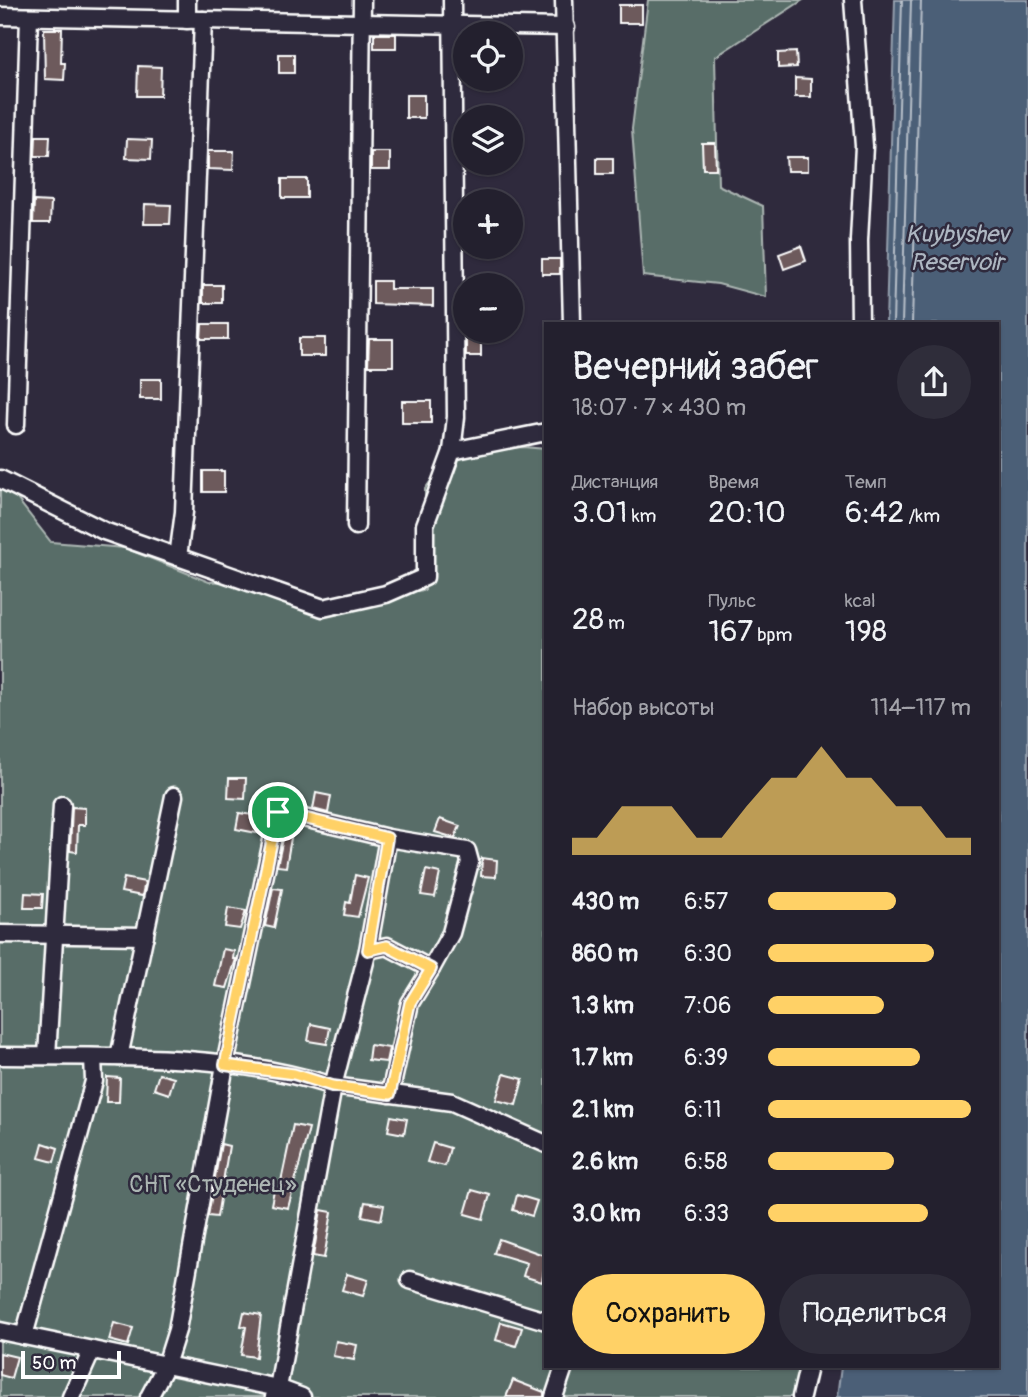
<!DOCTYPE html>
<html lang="ru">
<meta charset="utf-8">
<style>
body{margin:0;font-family:Pangolin,sans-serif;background:#2f2d3a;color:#f1f3f6;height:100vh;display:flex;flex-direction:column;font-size:26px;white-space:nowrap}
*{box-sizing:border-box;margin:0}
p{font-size:23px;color:#a3a3aa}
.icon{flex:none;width:38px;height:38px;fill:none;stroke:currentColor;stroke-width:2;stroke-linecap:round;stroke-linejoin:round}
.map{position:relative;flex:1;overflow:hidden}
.details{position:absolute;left:544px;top:322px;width:455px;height:1046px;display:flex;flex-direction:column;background:#23202e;border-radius:0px;box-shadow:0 2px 5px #0004,0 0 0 2px #403e4a}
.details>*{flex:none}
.tools{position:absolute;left:453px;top:21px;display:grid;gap:14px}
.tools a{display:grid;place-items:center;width:70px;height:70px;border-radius:50%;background:#23202e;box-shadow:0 2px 5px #0004,0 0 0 2px #403e4a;font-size:35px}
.scale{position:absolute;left:21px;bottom:18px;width:100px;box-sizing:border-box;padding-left:7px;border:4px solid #fff;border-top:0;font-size:19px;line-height:24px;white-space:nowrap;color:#fff;-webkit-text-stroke:5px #2f2a3d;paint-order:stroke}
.pin{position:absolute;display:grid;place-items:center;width:60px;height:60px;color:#fff;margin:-30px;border:4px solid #fff;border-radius:50%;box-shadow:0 2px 7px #0007}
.round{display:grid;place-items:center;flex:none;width:74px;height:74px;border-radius:37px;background:#2f2d3a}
.headline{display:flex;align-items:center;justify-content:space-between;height:119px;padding:0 28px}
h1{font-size:38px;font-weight:600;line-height:52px}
.metrics{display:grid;grid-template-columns:repeat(3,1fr);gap:10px;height:119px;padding:7px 28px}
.metrics div{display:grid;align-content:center}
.metrics b{font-size:30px;font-weight:600}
.metrics small{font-size:19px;font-weight:400}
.metrics p{font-size:19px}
.chart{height:196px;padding:14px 28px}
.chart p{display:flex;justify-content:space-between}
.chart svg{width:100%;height:126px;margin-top:7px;fill:#ffd166;opacity:.7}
.action{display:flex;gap:14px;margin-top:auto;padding:14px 28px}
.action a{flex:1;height:80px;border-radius:42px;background:#ffd166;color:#111;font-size:28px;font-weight:600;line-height:80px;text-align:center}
.action a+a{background:#2f2d3a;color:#f1f3f6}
ul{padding:0 28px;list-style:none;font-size:23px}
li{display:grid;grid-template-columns:112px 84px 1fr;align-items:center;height:52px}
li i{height:18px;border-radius:9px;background:#ffd166}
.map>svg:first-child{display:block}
.green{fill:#586d67;stroke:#acb6b3;stroke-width:2}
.water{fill:#4c5f77;stroke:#949fad;stroke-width:2}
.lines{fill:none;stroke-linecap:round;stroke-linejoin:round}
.shore{stroke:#b7bfc9;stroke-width:2}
.building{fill:#6d5a5b;stroke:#fff;stroke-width:2}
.minor-casing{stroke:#fff;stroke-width:21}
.minor{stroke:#2f2a3d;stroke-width:16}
.route-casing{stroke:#fff;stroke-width:14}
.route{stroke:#ffd166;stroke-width:9}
.labels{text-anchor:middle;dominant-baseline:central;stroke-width:5;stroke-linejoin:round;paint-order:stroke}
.park-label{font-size:23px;fill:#acb6b3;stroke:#2f2a3d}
.water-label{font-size:24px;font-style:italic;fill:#aeb7c2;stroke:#2f2a3d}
</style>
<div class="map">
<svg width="1028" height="1397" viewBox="0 0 1028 1397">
<rect width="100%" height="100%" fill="#2f2a3d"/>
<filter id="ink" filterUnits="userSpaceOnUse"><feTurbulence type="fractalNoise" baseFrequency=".0143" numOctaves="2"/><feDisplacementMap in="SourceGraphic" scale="14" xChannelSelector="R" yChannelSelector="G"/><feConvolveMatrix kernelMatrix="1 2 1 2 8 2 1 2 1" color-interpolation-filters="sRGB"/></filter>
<g filter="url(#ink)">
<g class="green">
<path d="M648,0H803L715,57L718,185L763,206L766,297L718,284L643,276L632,129Z"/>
<path d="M523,447L546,449V1367H814L809,1397H0V477L51,542L125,548L209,582L254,580L284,604L425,590V489L452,451Z"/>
</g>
<path class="water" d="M895,0H1028V1397H837L841,1367H998V324H886Z"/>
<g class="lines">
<g class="shore">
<path d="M893,324L902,0"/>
<path d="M902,324L911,0"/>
<path d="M912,324L921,0"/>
</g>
</g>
<g class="building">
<rect x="619" y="5" width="23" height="18"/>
<path d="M44,29H62L61,63H65L64,80L45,79Z"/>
<rect x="374" y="34" width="22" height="14"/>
<path d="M796,52L797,67L778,68V53Z"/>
<rect x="279" y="54" width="15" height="19"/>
<path d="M138,66L161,67L160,96H137Z"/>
<path d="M795,78L811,79V97H795Z"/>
<rect x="406" y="95" width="18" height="23"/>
<path d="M36,136H50L49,156H35Z"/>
<path d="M127,139L152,140L151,159L126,158Z"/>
<path d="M702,143H715L716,169H703Z"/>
<path d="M208,151H234L233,170L208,169Z"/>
<rect x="371" y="152" width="19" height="18"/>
<path d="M786,157H808V171H787Z"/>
<rect x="597" y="158" width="16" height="16"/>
<rect x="282" y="179" width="25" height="19"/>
<path d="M34,201L51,202L50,223H33Z"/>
<path d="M145,204L171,205L170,224H144Z"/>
<path d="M801,246L806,261L784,269L779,254Z"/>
<rect x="542" y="259" width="18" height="15"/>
<path d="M373,281H390V289H433V306L373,304Z"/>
<rect x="203" y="285" width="19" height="18"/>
<path d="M202,324H228V339H201Z"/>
<rect x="466" y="336" width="15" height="20"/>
<rect x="299" y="338" width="26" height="18"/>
<path d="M369,339H393V366H368Z"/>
<rect x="140" y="379" width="21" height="20"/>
<rect x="402" y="401" width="29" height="22"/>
<rect x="203" y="471" width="21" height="21"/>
<path d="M229,778H246L245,799L228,798Z"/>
<path d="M316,793L331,796L328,813L313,809Z"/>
<path d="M72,807L85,808V825H78L77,852L70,851Z"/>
<path d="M239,813L260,816L257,833L236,829Z"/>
<path d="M440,819L460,826L455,838L435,832Z"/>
<path d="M286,825L293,826L286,867L277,866Z"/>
<path d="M482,858L497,860L496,877L481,876Z"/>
<path d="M426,870L440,873L435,897L421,895Z"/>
<path d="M355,875L368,878L358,917L344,915L346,902L350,903Z"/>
<path d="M124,878L145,882L142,896L121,892Z"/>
<path d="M273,888L282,889L274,928L265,926Z"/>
<path d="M25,893L43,894L42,908H24Z"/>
<path d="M228,908L246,911L240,929L225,927Z"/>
<path d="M223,949L234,951L233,959H236L227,988L215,986Z"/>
<path d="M311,1024L330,1028L327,1044L308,1041Z"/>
<path d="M370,1045L389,1048L386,1062L368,1060Z"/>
<path d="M159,1074L174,1078L169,1094L154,1089Z"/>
<path d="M504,1074L523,1079L516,1105L496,1100Z"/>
<path d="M107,1077L120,1078L119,1102H106Z"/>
<path d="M391,1116L407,1119L404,1134L388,1131Z"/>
<path d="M293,1125L309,1128L288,1208L271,1205L274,1190L279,1191Z"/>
<path d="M43,1143L58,1148L54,1162L39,1158Z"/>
<path d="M433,1143L450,1148L445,1166L427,1162Z"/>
<path d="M221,1144L229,1146L217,1217L208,1216Z"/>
<path d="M472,1190L490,1195L483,1219L465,1214Z"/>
<path d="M517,1195L537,1201L532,1216L513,1210Z"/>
<path d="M365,1202L384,1205L381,1220L362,1216Z"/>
<path d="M321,1210L332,1212L324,1258L313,1256Z"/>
<path d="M499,1239L546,1256L542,1282L523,1276L527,1263L494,1253Z"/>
<path d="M347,1274L368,1280L363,1296L342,1290Z"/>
<path d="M244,1312L261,1315L256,1357L241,1355L246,1327L241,1326Z"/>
<path d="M501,1322L522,1328L516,1346L496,1340Z"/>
<path d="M114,1323L133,1328L128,1345L109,1340Z"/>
<path d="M336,1341L357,1345L354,1360L333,1356Z"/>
<path d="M0,1353L17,1357L11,1378L0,1375Z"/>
<path d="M513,1380L544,1392V1397H506Z"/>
</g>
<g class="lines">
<defs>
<g id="minor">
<path d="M564,0L572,324"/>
<path d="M853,0L864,146L859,240L860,324"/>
<path d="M0,16L566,27"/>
<path d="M187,20V0"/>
<path d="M16,425L29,17"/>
<path d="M452,451L456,417L452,0"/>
<path d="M0,479L104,531L323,608L386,594L425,577V525L452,451L546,432"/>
<path d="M356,526L362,0"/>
<path d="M178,557L184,512L203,20"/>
<path d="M0,934L145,936"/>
<path d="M368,950L387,946L431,969L451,933L470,862L467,851L388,838"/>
<path d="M0,1056C111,1057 226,1052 333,1086L278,1388L274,1397"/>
<path d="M47,1056L62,805"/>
<path d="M119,1057L174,796"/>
<path d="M390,1094L410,1003L431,969"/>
<path d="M410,1280L546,1321"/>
<path d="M0,1331L278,1388L302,1397"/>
<path d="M24,1336L94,1081L93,1057"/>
<path d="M71,1397L92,1350"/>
<path d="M149,1397L166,1365L177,1330L225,1065L278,812L388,838L368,950L333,1086L452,1102L546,1144"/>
<path d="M554,1397L564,1367"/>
<path d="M801,1397L808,1367"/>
</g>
</defs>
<use href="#minor" class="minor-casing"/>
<use href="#minor" class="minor"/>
</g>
</g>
<g class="lines" filter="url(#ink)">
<defs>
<path id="route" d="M278,812L387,838L368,950L387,946L431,969L410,1003L390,1094L332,1086L294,1074L225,1065Z"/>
</defs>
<use href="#route" class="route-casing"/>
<use href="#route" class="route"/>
</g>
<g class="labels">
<g class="park-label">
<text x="213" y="1184">СНТ «Студенец»</text>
</g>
<g class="water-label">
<text x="957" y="234">Kuybyshev<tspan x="957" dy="28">Reservoir</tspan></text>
</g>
</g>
</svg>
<div class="tools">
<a><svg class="icon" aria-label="locate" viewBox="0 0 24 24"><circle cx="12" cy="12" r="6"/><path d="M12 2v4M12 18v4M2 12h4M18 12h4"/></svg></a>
<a><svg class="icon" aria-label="layers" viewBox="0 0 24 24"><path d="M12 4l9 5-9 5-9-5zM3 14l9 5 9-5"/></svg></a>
<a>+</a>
<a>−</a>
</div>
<div class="scale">50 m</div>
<div class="pin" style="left:278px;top:812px;background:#1e9e55"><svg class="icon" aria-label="arrive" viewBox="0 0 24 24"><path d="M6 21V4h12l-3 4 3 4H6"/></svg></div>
<section class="details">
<div class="headline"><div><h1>Вечерний забег</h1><p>18:07 · 7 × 430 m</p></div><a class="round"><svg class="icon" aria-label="share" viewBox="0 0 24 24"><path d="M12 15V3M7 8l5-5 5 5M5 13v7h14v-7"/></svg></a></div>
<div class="metrics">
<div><p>Дистанция</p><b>3.01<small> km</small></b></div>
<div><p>Время</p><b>20:10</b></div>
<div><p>Темп</p><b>6:42<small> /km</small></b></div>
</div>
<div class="metrics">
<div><b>28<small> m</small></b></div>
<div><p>Пульс</p><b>167<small> bpm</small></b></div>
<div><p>kcal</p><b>198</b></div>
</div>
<div class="chart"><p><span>Набор высоты</span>114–117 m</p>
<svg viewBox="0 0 160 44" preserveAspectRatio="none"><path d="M0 44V38L10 38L20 27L30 27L40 27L50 38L60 38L70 27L80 17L90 17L100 6L110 17L120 17L130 27L140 27L150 38L160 38V44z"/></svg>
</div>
<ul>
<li><b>430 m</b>6:57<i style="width:63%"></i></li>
<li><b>860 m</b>6:30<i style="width:82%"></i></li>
<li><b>1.3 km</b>7:06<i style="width:57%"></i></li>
<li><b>1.7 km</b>6:39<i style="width:75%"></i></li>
<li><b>2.1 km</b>6:11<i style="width:100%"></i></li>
<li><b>2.6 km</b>6:58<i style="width:62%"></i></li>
<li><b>3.0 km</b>6:33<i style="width:79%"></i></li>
</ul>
<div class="action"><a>Сохранить</a><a>Поделиться</a></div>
</section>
</div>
